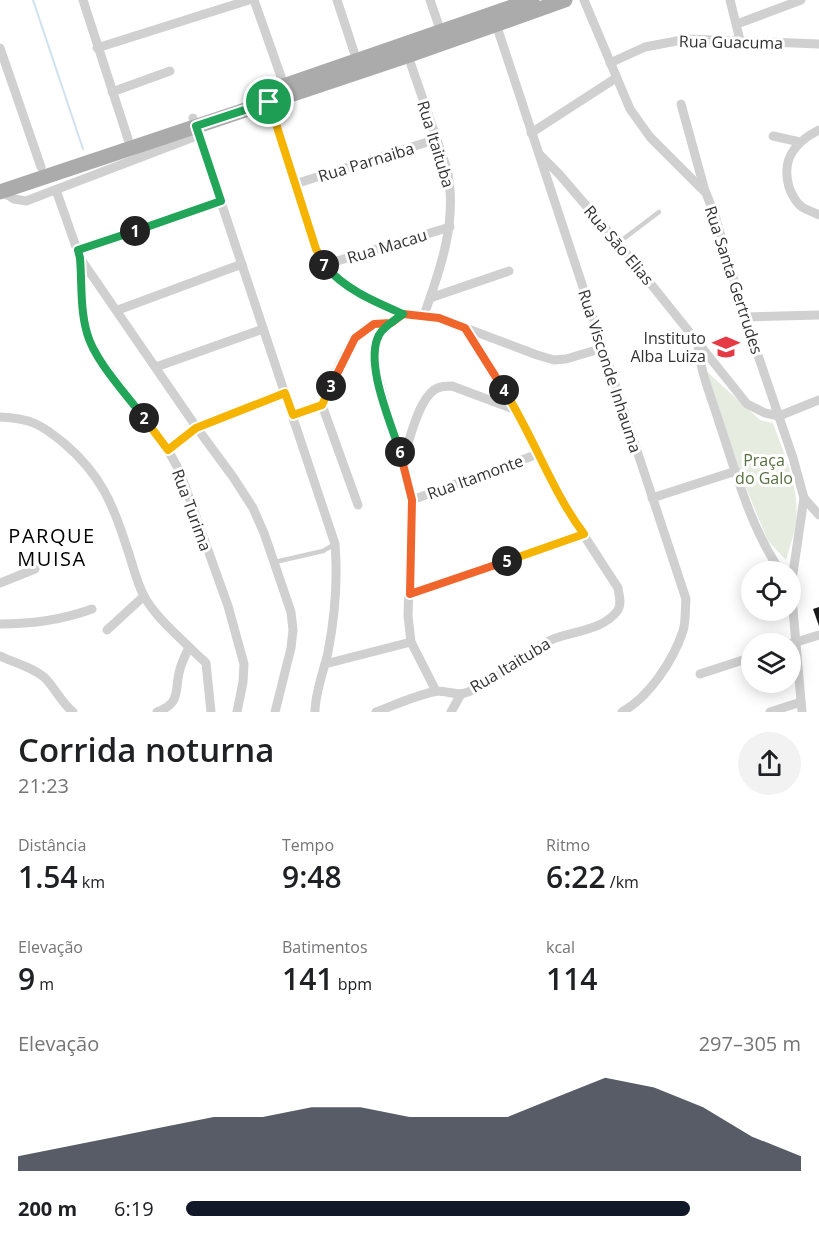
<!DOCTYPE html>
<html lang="pt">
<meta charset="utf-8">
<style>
body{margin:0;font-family:"Open Sans",sans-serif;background:#f2f2f2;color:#202124;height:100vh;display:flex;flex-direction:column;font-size:22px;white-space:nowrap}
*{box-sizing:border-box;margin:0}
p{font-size:20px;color:#757577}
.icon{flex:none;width:33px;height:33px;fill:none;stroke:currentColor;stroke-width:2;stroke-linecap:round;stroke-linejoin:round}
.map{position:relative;height:712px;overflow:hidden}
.sheet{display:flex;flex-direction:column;background:#fff;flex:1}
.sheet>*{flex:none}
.tools{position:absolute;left:741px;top:561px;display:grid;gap:12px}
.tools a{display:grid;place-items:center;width:60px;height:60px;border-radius:50%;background:#fff;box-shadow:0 3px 15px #0003;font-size:30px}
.pin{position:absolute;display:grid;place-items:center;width:51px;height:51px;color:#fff;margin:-26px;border:3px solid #fff;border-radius:50%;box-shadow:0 2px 6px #0007}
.km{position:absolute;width:30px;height:30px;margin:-15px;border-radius:50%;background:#222;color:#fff;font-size:16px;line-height:30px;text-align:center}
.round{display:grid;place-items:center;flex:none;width:63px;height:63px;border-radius:32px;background:#f2f2f2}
.headline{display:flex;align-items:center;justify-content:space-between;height:102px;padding:0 18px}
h1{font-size:33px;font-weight:600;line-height:45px}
.metrics{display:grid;grid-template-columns:repeat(3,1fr);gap:9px;height:102px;padding:6px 18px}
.metrics div{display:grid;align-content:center}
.metrics b{font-size:30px;font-weight:600}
.metrics small{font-size:16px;font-weight:400}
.metrics p{font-size:16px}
.chart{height:168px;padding:12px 18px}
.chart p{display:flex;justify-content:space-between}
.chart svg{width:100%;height:108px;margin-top:6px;fill:#111827;opacity:.7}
ul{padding:0 18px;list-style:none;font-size:20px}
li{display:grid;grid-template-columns:96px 72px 1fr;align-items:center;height:45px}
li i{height:15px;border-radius:8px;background:#111827}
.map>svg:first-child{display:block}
.green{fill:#e6ecdf}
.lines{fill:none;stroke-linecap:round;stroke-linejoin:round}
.stream{stroke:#cfe2ee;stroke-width:2}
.building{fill:#1a1a1a}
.lane{stroke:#d0d0d0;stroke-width:4.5}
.street{stroke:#d0d0d0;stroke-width:9}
.primary{stroke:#ababab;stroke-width:15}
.split-1-casing{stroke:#fff;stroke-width:12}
.split-2-casing{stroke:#fff;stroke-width:12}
.split-3-casing{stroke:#fff;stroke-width:12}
.split-4-casing{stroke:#fff;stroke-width:12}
.split-5-casing{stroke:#fff;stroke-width:12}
.split-6-casing{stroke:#fff;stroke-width:12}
.split-7-casing{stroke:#fff;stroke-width:12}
.split-8-casing{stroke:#fff;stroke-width:12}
.split-1{stroke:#22a559;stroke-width:8}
.split-2{stroke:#22a559;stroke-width:8}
.split-3{stroke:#f5b400;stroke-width:8}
.split-4{stroke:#f0652b;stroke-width:8}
.split-5{stroke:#f5b400;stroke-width:8}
.split-6{stroke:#f0652b;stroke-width:8}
.split-7{stroke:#22a559;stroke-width:8}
.split-8{stroke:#f5b400;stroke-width:8}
.labels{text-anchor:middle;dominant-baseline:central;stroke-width:6;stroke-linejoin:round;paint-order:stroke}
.street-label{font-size:16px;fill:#333;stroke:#fff}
.poi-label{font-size:16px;fill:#333;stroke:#fff;text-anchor:end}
.park-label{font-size:16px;fill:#56703f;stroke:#fff}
.quarter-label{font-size:20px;letter-spacing:1.5px;fill:#000;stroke:#fff}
</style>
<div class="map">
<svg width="819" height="712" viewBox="0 0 819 712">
<rect width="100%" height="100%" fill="#fff"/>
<path class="green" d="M704,369L760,420L773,423C785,458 802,491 795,528C793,538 789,549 786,560L768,541L744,483Z"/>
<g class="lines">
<path class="stream" d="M33,0L83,149"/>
</g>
<path class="building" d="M819,607V626L813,609Z"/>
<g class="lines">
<g class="lane">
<path d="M618,243L659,212"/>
<path d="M275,562L323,551L335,544"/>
</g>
<g class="street">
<path d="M83,0L128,139"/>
<path d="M254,0L284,85"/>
<path d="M337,0L357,61"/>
<path d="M430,0L441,32"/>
<path d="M584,0L630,109L650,137L706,193L715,216L745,317L793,458L804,498L791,587L802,712"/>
<path d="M730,0L740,40"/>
<path d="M495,21L686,599C685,609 686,621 683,631C673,661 649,697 622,712"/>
<path d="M737,24L801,0"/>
<path d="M0,48L41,167"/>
<path d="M97,48L249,0"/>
<path d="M407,53L447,169C458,219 441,268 424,315"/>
<path d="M610,63L645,47L687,39L819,44"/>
<path d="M112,92L170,71"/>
<path d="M269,101L316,249L324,265L336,278L350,288L403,314L439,318L537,355L554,360L566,359L603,348"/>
<path d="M681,104L705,191"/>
<path d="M193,118L335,544C338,581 335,616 328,652C324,671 315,692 315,712"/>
<path d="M819,130C795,142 781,159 789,187C791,193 796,203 802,207C806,210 814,212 819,215"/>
<path d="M531,133L616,78"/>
<path d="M773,136L800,142"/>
<path d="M539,154L559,174L618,243L747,404L765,413L779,416"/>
<path d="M295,184L437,139"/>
<path d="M56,190L80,258L197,428L233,477L253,508L264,533L291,612L293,630L291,648L275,712"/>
<path d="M1,191L14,199L26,201L199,135"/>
<path d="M78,250L221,201"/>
<path d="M80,258L83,313L87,334L96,353L168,450L180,472L228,606L244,664L243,682L237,712"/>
<path d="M324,265L450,227"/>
<path d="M430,298L509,271"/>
<path d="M118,310L242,264"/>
<path d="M403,314C381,330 375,336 374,363L412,500L408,616L411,642L436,691"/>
<path d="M745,317L819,315"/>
<path d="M698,342C699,369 711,396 719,422C736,472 750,527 781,572"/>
<path d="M156,367L263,329"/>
<path d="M322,405L358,505"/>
<path d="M293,415L322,405C336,375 350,320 391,323"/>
<path d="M779,416L819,400"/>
<path d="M0,417C31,418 42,425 65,444C101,475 113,504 127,548C133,565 136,581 144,596C155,616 173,631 189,647"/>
<path d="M168,450L197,428L285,393"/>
<path d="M403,460C409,442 418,401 434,390C440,386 446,386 452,386L516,410"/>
<path d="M652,498L736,471"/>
<path d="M804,498L819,515"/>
<path d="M412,500L538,454"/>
<path d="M0,583L35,569"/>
<path d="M410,594L584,535"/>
<path d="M0,624C32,624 62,620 92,609"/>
<path d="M107,630L144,596"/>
<path d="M790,644L819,635"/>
<path d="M0,656C15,663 35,668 46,679C56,690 62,703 73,712"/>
<path d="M325,664L411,642"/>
<path d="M700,674L752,657"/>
<path d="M157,712C182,703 174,690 180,669C182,662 186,654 189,647L206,663L211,712"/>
<path d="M376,712C395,705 414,696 433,692C443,689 455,696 465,693C497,683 520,654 551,640C572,631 603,631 618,610C622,603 619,595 618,588L559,497L517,410L465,328"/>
<path d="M451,712L461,694"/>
<path d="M770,712L801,702"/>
</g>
<g class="primary">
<path d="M260,94L532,0"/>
<path d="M0,192L407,56L565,0"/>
</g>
</g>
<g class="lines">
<defs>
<path id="split-1" d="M135,231L221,201L196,126L269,102"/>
<path id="split-2" d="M135,231L78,250L80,258C82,282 80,309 87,333C94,360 127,395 144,418"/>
<path id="split-3" d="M144,418L168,450L196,428L285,393L293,415L322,405L331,386"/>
<path id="split-4" d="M331,386L355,338L374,324L391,323L403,314L439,318L465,328L504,390"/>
<path id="split-5" d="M504,390C534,437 551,490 584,534L507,561"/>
<path id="split-6" d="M400,452L412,500L410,594L507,561"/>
<path id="split-7" d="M324,265C346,290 373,301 403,314C395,320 383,327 379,335C364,363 391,423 400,452"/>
<path id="split-8" d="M269,102L316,249L324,265"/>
</defs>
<use href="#split-1" class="split-1-casing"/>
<use href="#split-2" class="split-2-casing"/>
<use href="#split-3" class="split-3-casing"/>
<use href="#split-4" class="split-4-casing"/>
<use href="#split-5" class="split-5-casing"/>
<use href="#split-6" class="split-6-casing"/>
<use href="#split-7" class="split-7-casing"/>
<use href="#split-8" class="split-8-casing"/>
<use href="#split-1" class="split-1"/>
<use href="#split-2" class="split-2"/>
<use href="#split-3" class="split-3"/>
<use href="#split-4" class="split-4"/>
<use href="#split-5" class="split-5"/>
<use href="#split-6" class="split-6"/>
<use href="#split-7" class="split-7"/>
<use href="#split-8" class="split-8"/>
</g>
<defs>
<symbol id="school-bare" viewBox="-9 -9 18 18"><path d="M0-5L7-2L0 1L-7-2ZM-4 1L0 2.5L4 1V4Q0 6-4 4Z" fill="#e63946" stroke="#fff" stroke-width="2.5" paint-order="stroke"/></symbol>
</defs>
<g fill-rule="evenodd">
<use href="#school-bare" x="707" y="328" width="38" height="38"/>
</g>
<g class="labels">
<g class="street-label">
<text transform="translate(731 42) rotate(1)">Rua Guacuma</text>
<text transform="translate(436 144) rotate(73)">Rua Itaituba</text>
<text transform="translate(366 162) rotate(-17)">Rua Parnaiba</text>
<text transform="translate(619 245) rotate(50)">Rua Sāo Elias</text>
<text transform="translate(387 246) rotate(-17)">Rua Macau</text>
<text transform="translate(734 280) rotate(72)">Rua Santa Gertrudes</text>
<text transform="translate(610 371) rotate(72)">Rua Visconde Inhauma</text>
<text transform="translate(475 477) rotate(-20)">Rua Itamonte</text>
<text transform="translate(192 510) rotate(70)">Rua Turima</text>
<text transform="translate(510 665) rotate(-31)">Rua Itaituba</text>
</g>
<g class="poi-label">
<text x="706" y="338">Instituto<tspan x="706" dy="18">Alba Luiza</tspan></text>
</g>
<g class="park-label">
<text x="764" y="460">Praça<tspan x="764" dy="18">do Galo</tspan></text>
</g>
<g class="quarter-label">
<text x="52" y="535">PARQUE<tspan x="52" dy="23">MUISA</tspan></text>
</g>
</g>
</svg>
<div class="tools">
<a><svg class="icon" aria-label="locate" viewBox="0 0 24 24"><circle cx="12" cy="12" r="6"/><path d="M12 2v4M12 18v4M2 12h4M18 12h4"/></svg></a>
<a><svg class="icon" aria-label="layers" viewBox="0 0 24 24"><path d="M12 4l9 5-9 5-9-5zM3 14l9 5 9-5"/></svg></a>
</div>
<div class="pin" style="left:269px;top:102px;background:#1e9e55"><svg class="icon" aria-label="arrive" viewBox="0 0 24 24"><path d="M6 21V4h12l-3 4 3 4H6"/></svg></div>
<b class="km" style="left:135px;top:231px">1</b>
<b class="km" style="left:144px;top:418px">2</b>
<b class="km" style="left:331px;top:386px">3</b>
<b class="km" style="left:504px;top:390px">4</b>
<b class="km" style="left:507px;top:561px">5</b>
<b class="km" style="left:400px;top:452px">6</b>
<b class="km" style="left:324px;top:265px">7</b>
</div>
<section class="sheet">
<div class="headline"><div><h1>Corrida noturna</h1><p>21:23</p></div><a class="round"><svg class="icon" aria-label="share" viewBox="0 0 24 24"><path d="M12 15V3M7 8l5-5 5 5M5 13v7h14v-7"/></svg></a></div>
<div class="metrics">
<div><p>Distância</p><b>1.54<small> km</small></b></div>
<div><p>Tempo</p><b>9:48</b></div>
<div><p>Ritmo</p><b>6:22<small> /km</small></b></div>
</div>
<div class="metrics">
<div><p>Elevação</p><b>9<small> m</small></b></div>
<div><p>Batimentos</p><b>141<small> bpm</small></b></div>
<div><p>kcal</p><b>114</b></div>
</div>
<div class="chart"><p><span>Elevação</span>297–305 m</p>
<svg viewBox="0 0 160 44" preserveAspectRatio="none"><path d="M0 44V38L10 34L20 30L30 26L40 22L50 22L60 18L70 18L80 22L90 22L100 22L110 14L120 6L130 10L140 18L150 30L160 38V44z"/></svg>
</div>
<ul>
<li><b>200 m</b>6:19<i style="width:82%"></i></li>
</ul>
</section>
